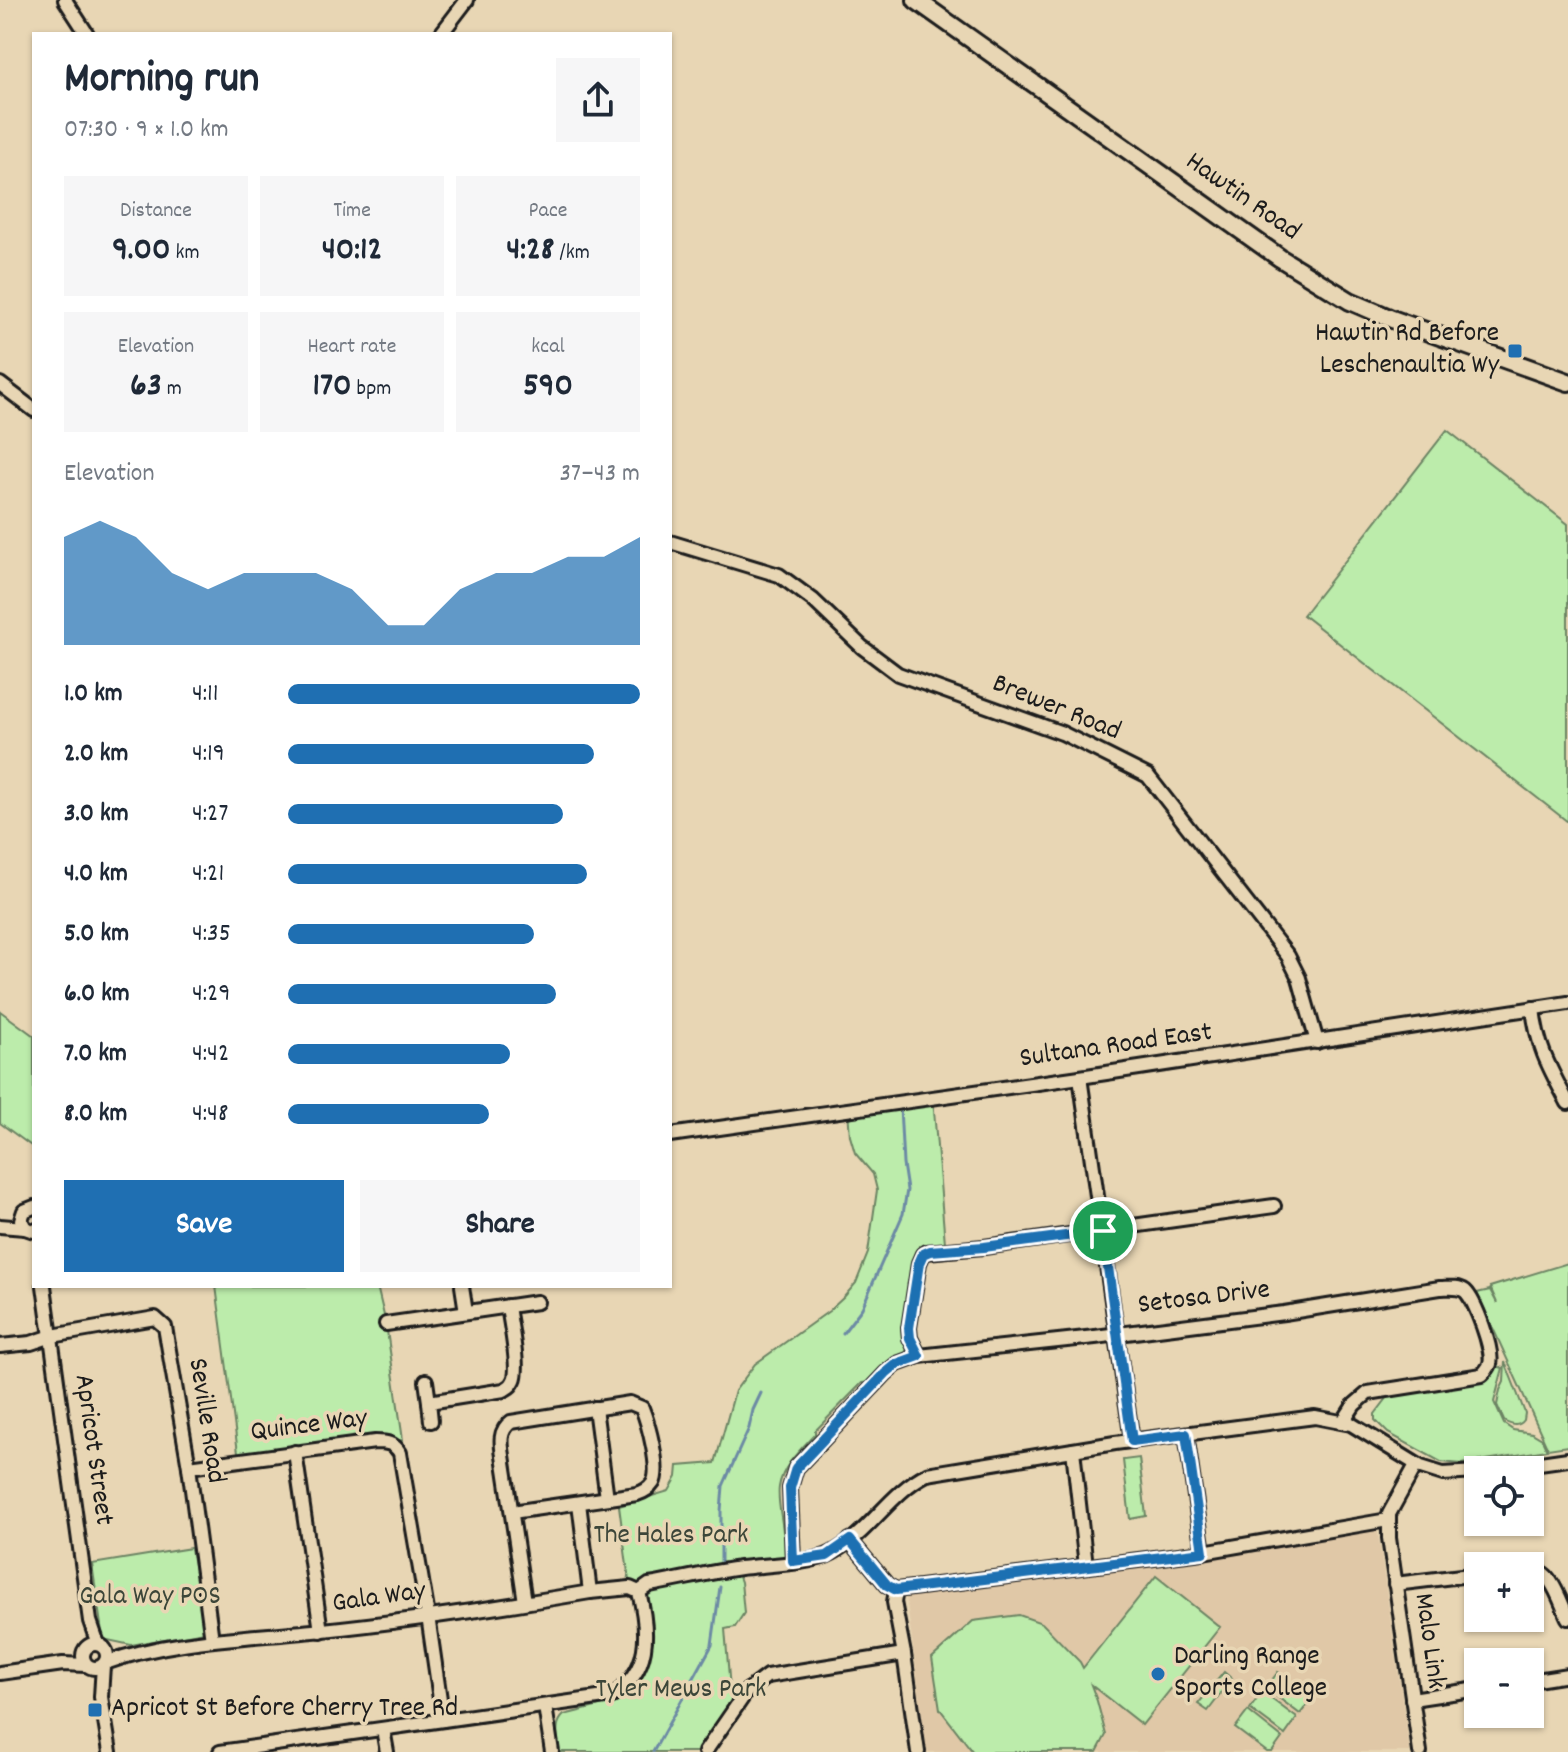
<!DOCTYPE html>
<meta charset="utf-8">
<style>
body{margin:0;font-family:Dekko,sans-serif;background:#f6f6f7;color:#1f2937;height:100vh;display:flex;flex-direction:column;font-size:30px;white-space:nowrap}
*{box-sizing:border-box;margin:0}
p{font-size:26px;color:#747a83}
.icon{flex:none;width:44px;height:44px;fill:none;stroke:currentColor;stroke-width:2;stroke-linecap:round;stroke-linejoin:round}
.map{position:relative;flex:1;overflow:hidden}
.details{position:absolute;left:32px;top:32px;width:640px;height:1256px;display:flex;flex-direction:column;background:#fff;border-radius:0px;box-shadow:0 2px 6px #0004}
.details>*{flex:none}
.tools{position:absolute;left:1464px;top:1456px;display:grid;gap:16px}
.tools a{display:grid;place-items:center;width:80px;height:80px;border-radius:0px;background:#fff;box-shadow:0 2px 6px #0004;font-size:40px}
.pin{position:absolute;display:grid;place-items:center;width:68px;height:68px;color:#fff;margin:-34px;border:4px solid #fff;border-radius:50%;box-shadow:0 2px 8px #0007}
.round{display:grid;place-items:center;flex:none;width:84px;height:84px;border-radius:0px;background:#f6f6f7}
.summary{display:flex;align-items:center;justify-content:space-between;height:136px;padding:0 32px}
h1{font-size:44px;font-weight:800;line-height:60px}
.stats{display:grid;grid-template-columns:repeat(3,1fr);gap:12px;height:136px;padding:8px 32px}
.stats div{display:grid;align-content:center;border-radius:0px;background:#f6f6f7;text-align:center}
.stats b{font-size:34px;font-weight:800}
.stats small{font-size:22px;font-weight:400}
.stats p{font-size:22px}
.chart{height:224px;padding:16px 32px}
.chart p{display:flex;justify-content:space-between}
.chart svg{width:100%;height:144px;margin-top:8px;fill:#1f6fb2;opacity:.7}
.button{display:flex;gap:16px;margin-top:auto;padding:16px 32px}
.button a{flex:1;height:92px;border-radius:0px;background:#1f6fb2;color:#fff;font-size:32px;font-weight:800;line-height:92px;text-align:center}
.button a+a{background:#f6f6f7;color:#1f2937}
ul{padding:0 32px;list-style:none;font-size:26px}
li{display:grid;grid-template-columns:128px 96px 1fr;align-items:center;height:60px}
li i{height:20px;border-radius:10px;background:#1f6fb2}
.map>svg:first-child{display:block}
.built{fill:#e0c8a7}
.green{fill:#bcecab;stroke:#6c8464;stroke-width:2}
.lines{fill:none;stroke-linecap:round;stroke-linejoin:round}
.stream{stroke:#6c8aa4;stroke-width:3}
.minor-casing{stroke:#1c1c1c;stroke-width:18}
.major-casing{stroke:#1c1c1c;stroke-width:22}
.minor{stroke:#e8d6b4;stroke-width:12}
.major{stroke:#e8d6b4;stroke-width:16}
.route-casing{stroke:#fff;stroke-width:16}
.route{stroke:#1f6fb2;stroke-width:10}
.poi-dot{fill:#1f6fb2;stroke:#e8d6b4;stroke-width:3}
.labels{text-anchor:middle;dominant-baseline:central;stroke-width:7;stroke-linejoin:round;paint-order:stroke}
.street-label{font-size:28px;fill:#1c1c1c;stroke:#e8d6b4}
.poi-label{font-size:28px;fill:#1c1c1c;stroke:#e8d6b4;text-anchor:start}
.park-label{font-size:28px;fill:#3c4639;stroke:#e8d6b4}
</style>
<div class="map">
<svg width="1568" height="1752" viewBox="0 0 1568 1752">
<rect width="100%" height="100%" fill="#e8d6b4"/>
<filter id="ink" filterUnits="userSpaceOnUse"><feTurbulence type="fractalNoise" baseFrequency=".0125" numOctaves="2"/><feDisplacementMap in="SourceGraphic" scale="16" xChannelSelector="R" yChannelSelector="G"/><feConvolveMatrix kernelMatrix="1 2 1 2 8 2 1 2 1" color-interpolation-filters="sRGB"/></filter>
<g filter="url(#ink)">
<path class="built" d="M1377,1527L1410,1752H927L906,1596Z"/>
<g class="green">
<path d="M1447,430L1568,524V822L1303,615Z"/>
<path d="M0,1011L34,1036V1148L0,1123Z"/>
<path d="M933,1098L945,1243L920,1247L915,1252L905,1324L908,1347L905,1353L888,1366L871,1382L862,1383L815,1431V1434C801,1449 782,1466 779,1487C777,1501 782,1518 783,1532L786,1536L785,1563L736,1569L741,1582L744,1613L735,1627L725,1629L730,1689L735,1698L698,1752H558C559,1738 553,1725 564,1715L620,1701L625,1688L633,1677L644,1615L630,1588L619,1506L669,1491L677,1477L678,1466L715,1463L735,1391L755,1364L829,1311L844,1297L856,1283L868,1253L877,1190L873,1174L855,1153L850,1136L848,1110Z"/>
<path d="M1568,1263V1446L1548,1449L1477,1293L1490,1290L1497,1303L1490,1287Z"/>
<path d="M216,1286H377L386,1324L403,1440L239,1460Z"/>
<path d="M1505,1362L1525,1413L1524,1420C1519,1427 1512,1426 1504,1421L1497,1405L1500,1390L1504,1382Z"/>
<path d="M1496,1366L1503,1368L1494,1402L1504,1424L1513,1430L1532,1433L1542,1439L1547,1450L1462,1464L1441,1462L1388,1433L1375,1420V1414L1388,1397L1484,1382L1494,1373Z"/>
<path d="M1139,1458L1146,1516L1130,1519L1123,1460Z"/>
<path d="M191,1548L205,1632L131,1645L103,1639L92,1564Z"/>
<path d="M1156,1576L1220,1627L1142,1725L1091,1685L1097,1701L1106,1735L1097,1752H973L940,1709L932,1658L973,1621L1019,1615L1042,1623L1080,1662L1083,1668Z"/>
<path d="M1224,1672L1232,1679L1208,1711L1198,1704Z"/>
<path d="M1278,1672L1313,1698L1300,1714L1266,1688Z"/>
<path d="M1262,1692L1297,1718L1285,1735L1250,1709Z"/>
<path d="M1248,1711L1282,1738L1272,1752H1267L1235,1728Z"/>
</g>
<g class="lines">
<g class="stream">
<path d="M843,1333L862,1308L903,1214L907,1190L903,1164L900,1107"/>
<path d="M721,1565V1511L723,1486L749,1428L753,1410L761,1393"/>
<path d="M653,1752L712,1645L720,1587"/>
</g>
<defs>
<g id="minor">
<path d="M65,0L87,34"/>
<path d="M441,34L467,0"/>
<path d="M0,384L34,410"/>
<path d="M670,542L779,575L813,600L862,647L898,674L1062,733L1148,776L1288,956L1299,978L1317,1042"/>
<path d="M1533,1008C1537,1047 1550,1069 1568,1103"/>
<path d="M1080,1077L1132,1441"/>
<path d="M670,1135L1080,1077L1568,1003"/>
<path d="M34,1207L24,1211L21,1220L25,1228L34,1231"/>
<path d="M0,1226L25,1228"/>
<path d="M44,1286L90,1621L98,1644"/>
<path d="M462,1286L466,1312"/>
<path d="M386,1324L537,1302"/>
<path d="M0,1346L31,1343L52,1336L155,1318L165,1327L189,1467L212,1640"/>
<path d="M919,1356L910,1338L909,1328L919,1263L923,1254L926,1252L984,1247L1274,1206"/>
<path d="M426,1381L429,1402L504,1390C510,1386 511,1386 514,1380C520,1368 510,1322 508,1306"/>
<path d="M429,1402L431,1421"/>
<path d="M595,1408L607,1498"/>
<path d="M1186,1434L1203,1552"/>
<path d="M1073,1450L1086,1566"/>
<path d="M295,1452L321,1631"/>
<path d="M1416,1465L1389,1514V1538L1420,1752"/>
<path d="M189,1467L375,1442C387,1442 394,1443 400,1453L428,1616L443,1720"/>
<path d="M1490,1470L1568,1459"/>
<path d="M579,1503L590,1592"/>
<path d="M512,1512L637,1494C644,1492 649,1489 653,1483C661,1469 648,1423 642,1408L630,1403L511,1422C497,1432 502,1447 504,1462L525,1602"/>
<path d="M850,1540L887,1585L896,1590"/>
<path d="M793,1561L790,1488L796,1468L886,1373L897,1364L919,1356L1095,1337L1284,1313L1440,1288C1448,1288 1458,1286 1465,1291C1475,1300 1494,1351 1490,1364C1488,1369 1485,1372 1482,1375L1368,1393L1354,1405L1343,1422"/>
<path d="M1530,1567C1552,1571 1559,1599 1568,1618"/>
<path d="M1395,1584L1478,1574"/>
<circle cx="95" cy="1656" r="12"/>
<path d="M105,1663C174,1638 250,1638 323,1630C412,1621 502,1607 590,1592L630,1588L639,1592L649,1585C679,1580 710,1572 740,1568C764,1565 813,1564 832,1553C869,1534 889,1493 927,1474L1115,1443L1315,1417L1351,1424L1421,1467L1443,1474L1478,1472"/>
<path d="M103,1665L101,1697L110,1752"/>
<path d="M0,1673L63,1664L86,1665"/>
<path d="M1530,1681L1568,1675"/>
<path d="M1412,1699L1478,1689"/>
<path d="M545,1706L552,1752"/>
<path d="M383,1729L387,1752"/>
<path d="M220,1752L612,1696C651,1672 649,1632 639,1592"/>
<path d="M705,1752L747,1691L767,1676L904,1654"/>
<path d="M918,1752L904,1654L894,1602L896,1590L1203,1552L1388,1520"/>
</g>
<path id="major" d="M916,0L1280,258L1350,301L1392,319L1568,382"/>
</defs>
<use href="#minor" class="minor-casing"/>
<use href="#major" class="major-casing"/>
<use href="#minor" class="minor"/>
<use href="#major" class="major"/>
</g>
</g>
<g class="lines" filter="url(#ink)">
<defs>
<path id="route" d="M1103,1231L1132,1441L1186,1434L1203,1552L896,1590L887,1585L850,1540L827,1556L793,1561L790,1488L796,1468L886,1373L897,1364L919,1356L910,1338L909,1328L919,1263L923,1254L930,1251L984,1247Z"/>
</defs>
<use href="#route" class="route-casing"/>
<use href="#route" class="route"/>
</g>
<g class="poi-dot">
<rect x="1507" y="343" width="16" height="16" rx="4"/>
<circle cx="1158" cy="1674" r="8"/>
<rect x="87" y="1702" width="16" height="16" rx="4"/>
</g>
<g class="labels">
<g class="street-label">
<text transform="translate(1242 198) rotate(35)">Hawtin Road</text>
<text transform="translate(1056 709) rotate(22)">Brewer Road</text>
<text transform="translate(1116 1047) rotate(-8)">Sultana Road East</text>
<text transform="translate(1204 1299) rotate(-7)">Setosa Drive</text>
<text transform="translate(205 1421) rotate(81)">Seville Road</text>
<text transform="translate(309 1427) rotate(-7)">Quince Way</text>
<text transform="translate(92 1450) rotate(82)">Apricot Street</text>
<text transform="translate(379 1599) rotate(-8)">Gala Way</text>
<text transform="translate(1428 1641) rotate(82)">Malo Link</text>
</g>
<g class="poi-label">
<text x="1499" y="335" text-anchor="end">Hawtin Rd Before<tspan x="1499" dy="32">Leschenaultia Wy</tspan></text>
<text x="1174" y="1658">Darling Range<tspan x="1174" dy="32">Sports College</tspan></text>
<text x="111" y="1710">Apricot St Before Cherry Tree Rd</text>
</g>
<g class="park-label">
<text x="671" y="1537">The Hales Park</text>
<text x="150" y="1598">Gala Way POS</text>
<text x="681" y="1691">Tyler Mews Park</text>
</g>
</g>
</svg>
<div class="tools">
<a><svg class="icon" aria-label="locate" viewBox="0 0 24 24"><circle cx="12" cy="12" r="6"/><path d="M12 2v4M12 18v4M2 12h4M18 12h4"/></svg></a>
<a>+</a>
<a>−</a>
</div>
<div class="pin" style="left:1103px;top:1231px;background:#1e9e55"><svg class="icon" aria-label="arrive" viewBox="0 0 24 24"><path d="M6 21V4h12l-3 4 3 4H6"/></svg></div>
<section class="details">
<div class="summary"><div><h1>Morning run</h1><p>07:30 · 9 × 1.0 km</p></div><a class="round"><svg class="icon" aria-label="share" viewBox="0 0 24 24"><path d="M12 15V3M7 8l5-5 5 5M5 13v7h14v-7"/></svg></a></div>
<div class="stats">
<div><p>Distance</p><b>9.00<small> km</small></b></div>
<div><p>Time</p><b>40:12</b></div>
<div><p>Pace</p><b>4:28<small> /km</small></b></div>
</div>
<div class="stats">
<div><p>Elevation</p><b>63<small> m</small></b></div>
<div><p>Heart rate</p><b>170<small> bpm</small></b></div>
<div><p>kcal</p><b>590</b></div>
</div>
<div class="chart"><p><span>Elevation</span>37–43 m</p>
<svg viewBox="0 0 160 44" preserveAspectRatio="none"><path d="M0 44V11L10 6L20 11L30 22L40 27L50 22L60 22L70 22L80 27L90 38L100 38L110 27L120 22L130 22L140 17L150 17L160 11V44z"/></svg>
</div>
<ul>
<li><b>1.0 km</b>4:11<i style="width:100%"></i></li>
<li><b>2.0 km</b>4:19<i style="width:87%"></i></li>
<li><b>3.0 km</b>4:27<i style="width:78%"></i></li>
<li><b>4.0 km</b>4:21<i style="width:85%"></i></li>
<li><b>5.0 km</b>4:35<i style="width:70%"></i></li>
<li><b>6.0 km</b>4:29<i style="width:76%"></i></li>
<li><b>7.0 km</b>4:42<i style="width:63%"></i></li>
<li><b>8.0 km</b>4:48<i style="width:57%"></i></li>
</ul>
<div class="button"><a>Save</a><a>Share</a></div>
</section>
</div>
